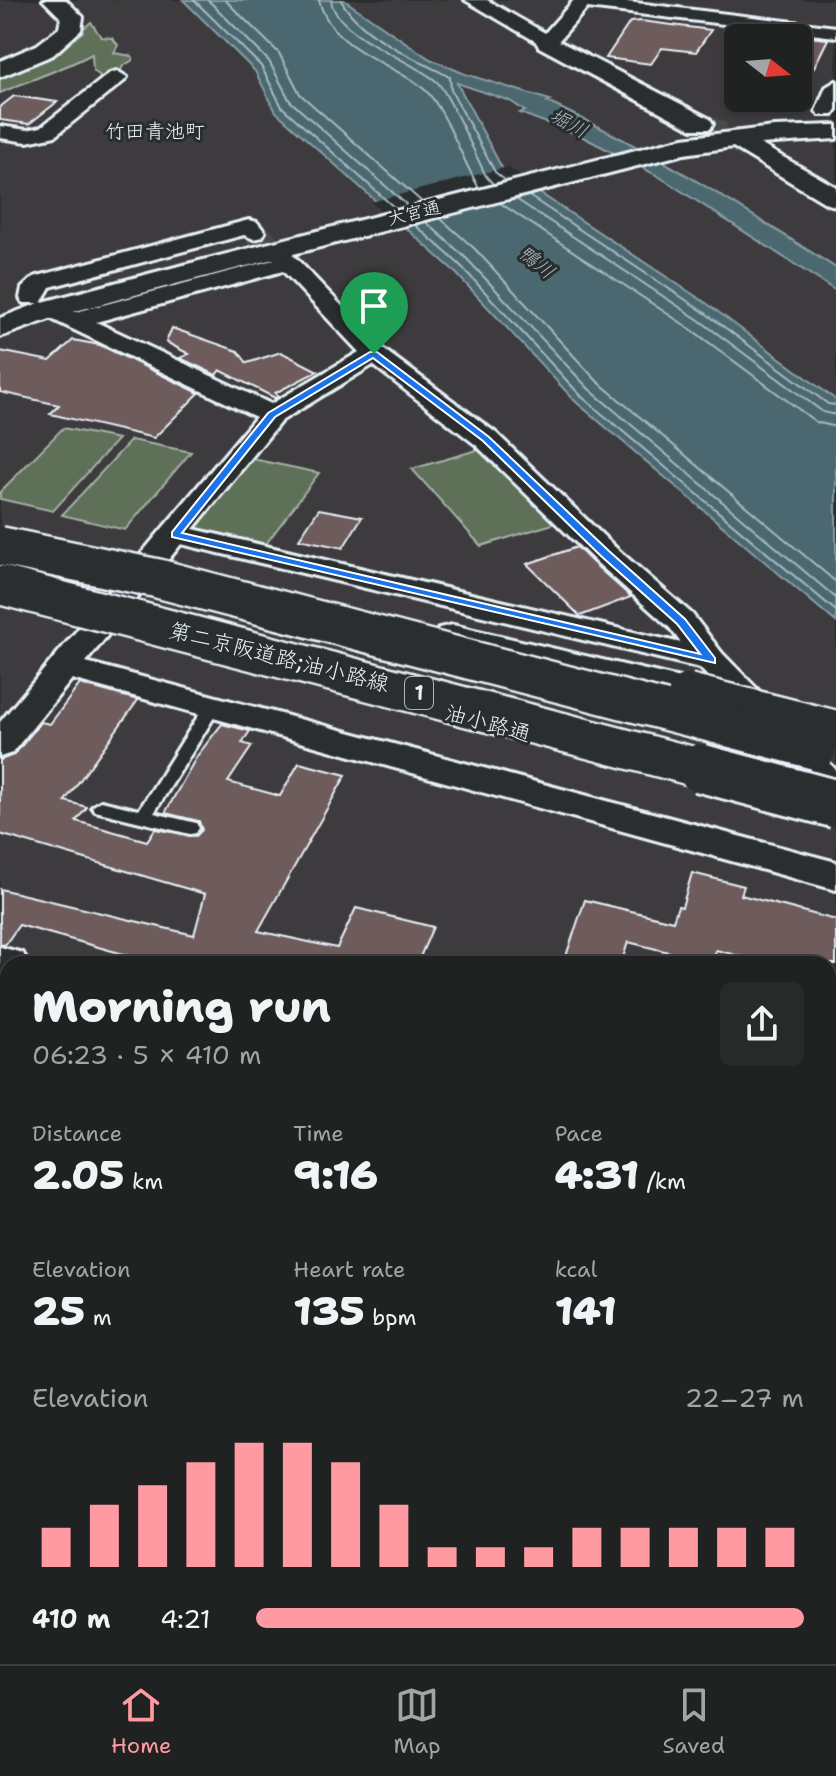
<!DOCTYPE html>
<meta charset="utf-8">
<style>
body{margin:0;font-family:"Shantell Sans","Klee One",sans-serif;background:#282a2a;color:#f1f3f6;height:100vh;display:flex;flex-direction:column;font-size:30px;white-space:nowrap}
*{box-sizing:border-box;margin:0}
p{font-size:26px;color:#a2a4a5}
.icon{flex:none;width:44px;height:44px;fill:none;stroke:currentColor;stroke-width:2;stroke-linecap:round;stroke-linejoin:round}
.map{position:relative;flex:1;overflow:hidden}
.panel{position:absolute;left:0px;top:956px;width:836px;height:708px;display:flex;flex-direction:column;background:#202222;border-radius:24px 24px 0 0;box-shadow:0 2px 6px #0004,0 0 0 2px #3d3f40}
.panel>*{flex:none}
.needle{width:52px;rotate:107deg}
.tools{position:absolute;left:724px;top:24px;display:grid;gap:16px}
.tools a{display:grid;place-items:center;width:88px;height:88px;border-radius:12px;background:#202222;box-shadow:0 2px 6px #0004,0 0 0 2px #3d3f40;font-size:40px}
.pin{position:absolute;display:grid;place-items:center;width:68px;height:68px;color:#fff;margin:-82px -34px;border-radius:50% 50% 50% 0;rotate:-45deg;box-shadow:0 0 8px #0007}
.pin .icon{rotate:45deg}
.round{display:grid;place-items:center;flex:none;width:84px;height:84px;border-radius:12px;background:#282a2a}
.overview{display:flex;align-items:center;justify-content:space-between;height:136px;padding:0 32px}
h1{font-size:44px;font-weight:800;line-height:60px}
.figures{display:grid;grid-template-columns:repeat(3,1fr);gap:12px;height:136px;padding:8px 32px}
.figures div{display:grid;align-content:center}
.figures b{font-size:40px;font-weight:800}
.figures small{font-size:22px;font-weight:400}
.figures p{font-size:22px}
.chart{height:224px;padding:16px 32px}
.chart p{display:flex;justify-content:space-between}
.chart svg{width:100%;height:144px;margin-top:8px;stroke:#ff9aa2;stroke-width:6}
ul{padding:0 32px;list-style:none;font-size:26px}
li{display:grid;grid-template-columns:128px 96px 1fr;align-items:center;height:60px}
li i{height:20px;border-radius:10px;background:#ff9aa2}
.menu{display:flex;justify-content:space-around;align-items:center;height:112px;border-top:2px solid #3d3f40;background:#202222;font-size:22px;color:#a2a4a5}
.menu a{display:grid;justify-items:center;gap:4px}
.menu .current{color:#ff9aa2}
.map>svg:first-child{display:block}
.built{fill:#3e3b3c;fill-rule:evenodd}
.green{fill:#5f7059;stroke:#a4b0a8;stroke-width:2}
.water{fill:#4b676f;stroke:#8a9ea6;stroke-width:2}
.pier{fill:#2a2d2e}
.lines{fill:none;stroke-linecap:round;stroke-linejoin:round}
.shore{stroke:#a9bac1;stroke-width:2}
.building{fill:#6e5c5b;stroke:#e8f1f8;stroke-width:2}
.street-tunnel{stroke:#464a4c;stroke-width:25;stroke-dasharray:25 12;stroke-linecap:butt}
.secondary-tunnel{stroke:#464a4c;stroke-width:24;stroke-dasharray:24 12;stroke-linecap:butt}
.lane-casing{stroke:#e8f1f8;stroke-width:6}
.street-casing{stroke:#e8f1f8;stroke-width:6}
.secondary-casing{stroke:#e8f1f8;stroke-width:6}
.highway-casing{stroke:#e8f1f8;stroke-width:6}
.lane{fill:#2a2d2e;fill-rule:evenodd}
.street{fill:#2a2d2e;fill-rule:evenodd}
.secondary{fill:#2a2d2e;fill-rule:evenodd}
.highway{fill:#2a2d2e;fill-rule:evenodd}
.secondary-bridge-casing{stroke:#e8f1f8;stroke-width:43;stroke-linecap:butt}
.highway-bridge-far1-casing{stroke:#e8f1f8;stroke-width:43;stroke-linecap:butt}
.highway-bridge-casing{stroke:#e8f1f8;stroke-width:53;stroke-linecap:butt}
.secondary-bridge{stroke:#2a2d2e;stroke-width:38}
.highway-bridge-far1{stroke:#2a2d2e;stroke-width:38}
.highway-bridge{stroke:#2a2d2e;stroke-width:47}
.route{fill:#1a73e8;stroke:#fff;stroke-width:2;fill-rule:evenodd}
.labels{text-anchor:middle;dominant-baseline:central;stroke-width:6;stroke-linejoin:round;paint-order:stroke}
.far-street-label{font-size:18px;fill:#e8f1f8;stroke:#2a2d2e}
.far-water-label{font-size:20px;font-style:italic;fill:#a9bac1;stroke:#2a2d2e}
.far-neighbourhood-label{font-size:20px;fill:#e8f1f8;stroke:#2a2d2e}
.shield{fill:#2a2d2e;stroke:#afb6bb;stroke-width:2}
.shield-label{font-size:20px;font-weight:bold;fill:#e8f1f8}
.street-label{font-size:22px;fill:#e8f1f8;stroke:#2a2d2e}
</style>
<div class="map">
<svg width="836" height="1664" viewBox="0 0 836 1664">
<rect width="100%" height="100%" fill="#2a2d2e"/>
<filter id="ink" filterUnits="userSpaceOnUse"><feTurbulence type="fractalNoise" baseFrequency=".0125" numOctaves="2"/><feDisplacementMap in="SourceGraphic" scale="16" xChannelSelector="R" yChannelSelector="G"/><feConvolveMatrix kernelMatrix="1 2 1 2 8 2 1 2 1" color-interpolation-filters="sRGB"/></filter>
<g filter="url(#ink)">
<path class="built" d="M0,0H836V1664H0ZM738,38H798V98H738ZM8,964H828V1656H8Z"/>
<g class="green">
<path d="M91,22L101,37L112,38L118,45L114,53L132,56L133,60L123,66L120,72L100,82V76L93,70L92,54C62,70 31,79 0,93V77L57,52Z"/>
<path d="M63,428L118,439L53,511L0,499V492Z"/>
<path d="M131,440L191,452L125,530L62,515Z"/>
<path d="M484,448L556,523L481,546L412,469Z"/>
<path d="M248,458L319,473L266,544L191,527Z"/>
</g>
<path class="water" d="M183,0H344L430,59L465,74L550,100L547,102C649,148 742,208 836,268V291L658,176L581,136L520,113L525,111L510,101L457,83L502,168L709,305L836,400V622L576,402L453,270L276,112L255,71Z"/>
<path class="pier" d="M507,167L544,191L401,229L371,202Z"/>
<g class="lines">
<g class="shore">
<path d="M194,0L261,66L282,107L396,209"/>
<path d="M208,0L269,61L290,101L408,206"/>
<path d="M225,0L279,53L300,94L422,202"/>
<path d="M319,0C332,51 389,60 425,90C444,106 464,164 479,188"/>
<path d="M331,0C335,35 412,60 437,82C448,91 477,159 486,176L493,184"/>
<path d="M341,0C358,34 417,60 450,77L451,90L495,172L506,181"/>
<path d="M529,196L704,312L828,404L836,405"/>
<path d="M516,199L699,320L823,412L836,415"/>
<path d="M500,203L692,330L816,422L836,427"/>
<path d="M440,218L475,249L597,381L836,582"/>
<path d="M426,222L466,258L589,389L836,598"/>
<path d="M415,225L459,264L582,397L836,611"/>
</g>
</g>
<g class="building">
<path d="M641,21L711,30L696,52L662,48L651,64L606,58L630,22Z"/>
<path d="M798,36L828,39L798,99Z"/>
<path d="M14,96L57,102L29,124L0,120V107Z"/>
<path d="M172,328L238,351L247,363L281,352L318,371L275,393L278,396L275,398L220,370L216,375L180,358L189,354L166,342Z"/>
<path d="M73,340L100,345L199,393L154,438L50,414L59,405L0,392V351L50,361Z"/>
<path d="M319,509L362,517L343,548L299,539Z"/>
<path d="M577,547L592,562L631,597L580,616L527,564Z"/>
<path d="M80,684L138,700L65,801L87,807L76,821L147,841L155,829L196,836L202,830L199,821L165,813L197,756L222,724L250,731L242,743L252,746L228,782L280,796L299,763L346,775L258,931L337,948L356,908L433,927L417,964H159L19,925L5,945L0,944V889L194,935L205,894L0,834V760L14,755L41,722L50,724Z"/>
<path d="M692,873L744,886L741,895L836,920V964H770L716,950L713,963L628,942L621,964H598L566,956L585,900L673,921L678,906L682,907Z"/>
</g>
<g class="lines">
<path class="street-tunnel" d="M254,232L284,259"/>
<path class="secondary-tunnel" d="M701,124L745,146"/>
<defs>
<g id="lane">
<path d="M213,700L221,706L154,813L196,823L199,828L196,833L190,834L95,811L92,807L101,801L139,810L207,702Z"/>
<path d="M0,1519L8,1522V1548L0,1545Z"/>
<path d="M406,1656H457L461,1664H410Z"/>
</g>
<g id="street">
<path d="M465,0H487L545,33L574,0H611L836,27V37L587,8L554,46L547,48Z"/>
<path d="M117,71L127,77L124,81L55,136L27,142L0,138V126L27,130L41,127L110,73Z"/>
<path d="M836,81V111L833,115H819L816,111L826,87Z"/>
<path d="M249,220L257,222L265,232L262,237L254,239L244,235L50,287L41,303H23L20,298L22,288L34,277Z"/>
<path d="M284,252L292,254L383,349L496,433L616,548L692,614L722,653L836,770V804L824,801L700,668L181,544L86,662L836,862V890L72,679L12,753L0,757V722L256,417L41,314L38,309L41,304L50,302L76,312L273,260L276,254ZM283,271L359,352L271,404L96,322ZM373,365L476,445L594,560L670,628L681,643L193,529L281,421Z"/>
<path d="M0,947L23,953L28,964H8V979L0,977Z"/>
<path d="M828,1131L836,1133V1171L828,1169Z"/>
</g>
<g id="secondary">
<path d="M547,35L710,119L713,124L710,129H692L539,47L536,42L539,37Z"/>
<path d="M836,125V139L760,144L836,187V206L827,204L733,147L684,154L176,284L61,315L0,337V318L39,303L156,272L683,138L774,127Z"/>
<path d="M453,625L688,680L702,684L708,693L702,702L688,706L439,646L434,637L439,628Z"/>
<path d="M0,1266L8,1268V1320L0,1318Z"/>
<path d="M828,1498L836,1500V1562L828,1560Z"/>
</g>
<path id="highway" d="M43,0H66L83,17L81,30L53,55L0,77V61L37,45L59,28L61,18Z"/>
</defs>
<use href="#lane" class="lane-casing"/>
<use href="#street" class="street-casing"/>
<use href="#secondary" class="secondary-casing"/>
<use href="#highway" class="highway-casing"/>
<use href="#lane" class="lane"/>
<use href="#street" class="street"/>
<use href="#secondary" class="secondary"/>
<use href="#highway" class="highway"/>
<defs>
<path id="secondary-bridge" d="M688,693L836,730"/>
<g id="highway-bridge-far1">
<path d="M0,546L156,578L816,750"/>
<path d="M0,585L707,770"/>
</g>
<path id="highway-bridge" d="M700,768L836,804"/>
</defs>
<use href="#secondary-bridge" class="secondary-bridge-casing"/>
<use href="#highway-bridge-far1" class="highway-bridge-far1-casing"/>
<use href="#highway-bridge" class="highway-bridge-casing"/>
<use href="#secondary-bridge" class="secondary-bridge"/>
<use href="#highway-bridge-far1" class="highway-bridge-far1"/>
<use href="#highway-bridge" class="highway-bridge"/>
</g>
</g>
<path class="route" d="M370,352H377L489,437L609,551L685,619L715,658V663L172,537V532L268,413ZM373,358L483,441L601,556L677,624L700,654L182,533L275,417Z"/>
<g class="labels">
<g class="far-street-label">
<text transform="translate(414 213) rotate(-14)">大宮通</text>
</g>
<g class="far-water-label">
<text transform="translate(569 123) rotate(28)">堀川</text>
<text transform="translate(537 262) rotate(39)">鴨川</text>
</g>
<g class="far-neighbourhood-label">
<text x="155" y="131">竹田青池町</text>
</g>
<rect class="shield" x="405" y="677" width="28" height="32" rx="6"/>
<g class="shield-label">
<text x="419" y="693">1</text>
</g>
<g class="street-label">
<text transform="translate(279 657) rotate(14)">第二京阪道路;油小路線</text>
<text transform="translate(488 723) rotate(15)">油小路通</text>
</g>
</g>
</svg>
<div class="tools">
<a><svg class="needle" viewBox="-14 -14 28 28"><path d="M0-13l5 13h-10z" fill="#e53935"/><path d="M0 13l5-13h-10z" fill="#a2a4a5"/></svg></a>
</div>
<div class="pin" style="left:374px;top:354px;background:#1e9e55"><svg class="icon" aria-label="arrive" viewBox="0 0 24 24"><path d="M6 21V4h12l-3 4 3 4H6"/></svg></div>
<section class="panel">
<div class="overview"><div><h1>Morning run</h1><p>06:23 · 5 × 410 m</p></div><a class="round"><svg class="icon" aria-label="share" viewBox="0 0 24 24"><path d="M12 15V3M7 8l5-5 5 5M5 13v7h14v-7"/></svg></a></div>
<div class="figures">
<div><p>Distance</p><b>2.05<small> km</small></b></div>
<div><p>Time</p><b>9:16</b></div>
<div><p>Pace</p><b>4:31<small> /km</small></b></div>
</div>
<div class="figures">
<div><p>Elevation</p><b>25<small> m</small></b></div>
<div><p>Heart rate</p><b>135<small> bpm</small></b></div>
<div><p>kcal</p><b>141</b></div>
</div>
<div class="chart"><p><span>Elevation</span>22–27 m</p>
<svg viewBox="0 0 160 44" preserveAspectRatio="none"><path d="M5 44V32M15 44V25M25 44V19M35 44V12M45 44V6M55 44V6M65 44V12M75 44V25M85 44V38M95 44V38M105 44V38M115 44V32M125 44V32M135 44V32M145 44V32M155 44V32"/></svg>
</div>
<ul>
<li><b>410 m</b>4:21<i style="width:100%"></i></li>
</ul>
</section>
</div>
<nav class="menu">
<a class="current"><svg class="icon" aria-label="home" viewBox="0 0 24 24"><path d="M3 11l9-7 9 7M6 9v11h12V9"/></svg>Home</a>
<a><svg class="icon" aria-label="map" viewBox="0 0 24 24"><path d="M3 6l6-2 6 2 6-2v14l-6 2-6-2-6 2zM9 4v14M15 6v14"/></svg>Map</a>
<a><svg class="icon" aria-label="saved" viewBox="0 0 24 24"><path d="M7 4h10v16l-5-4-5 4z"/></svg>Saved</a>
</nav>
